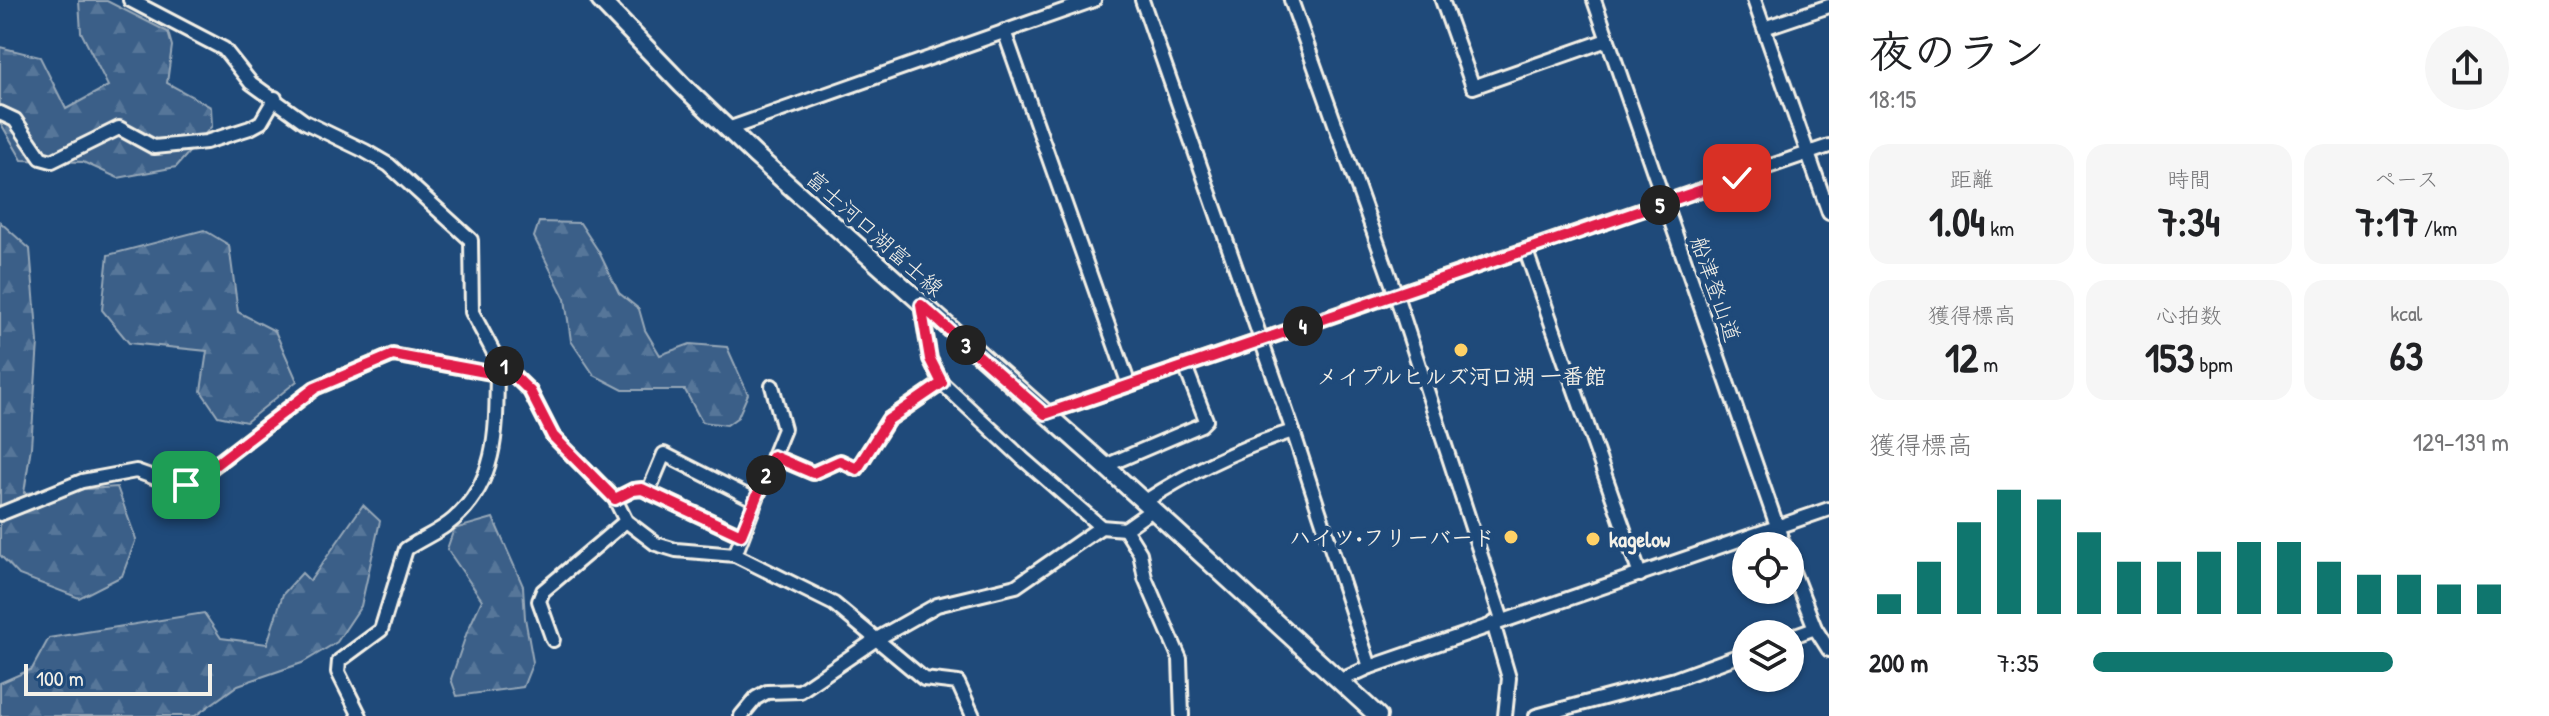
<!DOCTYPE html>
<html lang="ja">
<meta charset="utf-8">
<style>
body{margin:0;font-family:"Patrick Hand","Klee One",sans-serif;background:#f6f6f6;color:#202124;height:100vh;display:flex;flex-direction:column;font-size:30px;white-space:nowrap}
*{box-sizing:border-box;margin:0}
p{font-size:26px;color:#757577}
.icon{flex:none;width:44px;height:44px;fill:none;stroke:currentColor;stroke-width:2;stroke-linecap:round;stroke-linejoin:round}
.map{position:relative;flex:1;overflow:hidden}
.side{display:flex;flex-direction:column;background:#fff;width:720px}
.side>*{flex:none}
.controls{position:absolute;left:1732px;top:532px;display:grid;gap:16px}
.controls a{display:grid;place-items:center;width:72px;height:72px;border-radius:50%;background:#fff;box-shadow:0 2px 6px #0004;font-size:40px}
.scale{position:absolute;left:24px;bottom:20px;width:188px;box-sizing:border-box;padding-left:8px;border:4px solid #f4f1e8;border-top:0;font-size:22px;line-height:28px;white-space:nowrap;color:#f4f1e8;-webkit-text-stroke:6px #1f4a7a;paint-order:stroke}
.pin{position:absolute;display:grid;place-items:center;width:68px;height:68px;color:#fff;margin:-34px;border-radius:16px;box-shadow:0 4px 12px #0006}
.km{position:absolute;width:40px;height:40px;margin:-20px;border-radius:50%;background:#222;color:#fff;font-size:22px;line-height:40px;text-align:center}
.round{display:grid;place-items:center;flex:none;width:84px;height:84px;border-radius:42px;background:#f6f6f6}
.head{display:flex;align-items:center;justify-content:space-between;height:136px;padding:0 40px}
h1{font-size:44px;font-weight:700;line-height:60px}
.figures{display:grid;grid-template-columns:repeat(3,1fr);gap:12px;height:136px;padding:8px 40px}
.figures div{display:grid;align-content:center;border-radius:20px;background:#f6f6f6;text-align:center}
.figures b{font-size:40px;font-weight:700}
.figures small{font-size:22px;font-weight:400}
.figures p{font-size:22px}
.chart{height:224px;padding:16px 40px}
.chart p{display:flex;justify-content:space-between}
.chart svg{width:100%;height:144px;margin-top:8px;stroke:#0f766e;stroke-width:6}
ul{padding:0 40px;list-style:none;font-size:26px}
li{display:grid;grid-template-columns:128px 96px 1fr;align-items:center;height:60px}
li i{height:20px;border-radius:10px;background:#0f766e}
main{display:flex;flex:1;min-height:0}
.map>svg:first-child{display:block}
.forest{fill:url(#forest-firs);stroke:#97a8b8;stroke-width:2}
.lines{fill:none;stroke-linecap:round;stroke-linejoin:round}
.minor-casing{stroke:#f4f1e8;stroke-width:18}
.major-casing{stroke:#f4f1e8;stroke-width:22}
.minor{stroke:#1f4a7a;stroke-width:12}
.major{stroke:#1f4a7a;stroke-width:16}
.route-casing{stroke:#fff;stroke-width:16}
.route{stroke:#e11d48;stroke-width:10}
.poi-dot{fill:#ffd166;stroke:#1f4a7a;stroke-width:3}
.labels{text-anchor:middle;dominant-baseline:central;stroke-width:8;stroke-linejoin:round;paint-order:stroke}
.street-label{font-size:22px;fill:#f4f1e8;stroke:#1f4a7a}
.poi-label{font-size:22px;font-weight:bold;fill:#f4f1e8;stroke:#1f4a7a}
</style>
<main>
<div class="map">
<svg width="1829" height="716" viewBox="0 0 1829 716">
<defs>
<pattern id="forest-firs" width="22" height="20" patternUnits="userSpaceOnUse" patternTransform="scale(2)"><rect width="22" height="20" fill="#3a5f88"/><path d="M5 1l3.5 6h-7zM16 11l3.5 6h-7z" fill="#577699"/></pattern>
</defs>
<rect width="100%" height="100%" fill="#1f4a7a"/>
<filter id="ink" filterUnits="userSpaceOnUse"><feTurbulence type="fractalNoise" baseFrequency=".0125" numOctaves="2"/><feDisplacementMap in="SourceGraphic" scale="16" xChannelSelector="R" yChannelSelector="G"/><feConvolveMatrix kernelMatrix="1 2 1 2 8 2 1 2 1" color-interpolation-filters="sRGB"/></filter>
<g filter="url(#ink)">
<g class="forest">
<path d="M79,1H107L168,32L172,46L167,83L211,107L212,126L176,167L118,178L83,162L22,160L0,122V47L40,57L66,109L108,86L81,32Z"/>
<path d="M0,222L30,249L38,342L31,447L24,493L117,487L136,539L122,576L79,598L19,575L0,555Z"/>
<path d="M539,222L580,223L599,252L619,293L639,309L645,330L660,355L690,344L727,347L748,394L738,417L727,425L702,422L685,390H623L594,375L571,341L565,299L534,237Z"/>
<path d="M204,230L229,245L238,312L275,331L297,381L246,422L218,416L201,391L207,351L129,343L102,310L108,255Z"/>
<path d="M363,505L380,521L361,606L337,642L302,663L238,685L195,716H0V683L32,669L49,638L204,613L221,638L267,644L283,594L302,573L310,581Z"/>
<path d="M493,518L523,586L525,618L533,662L523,687L457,696L451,679L467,632L482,600L447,549L454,529Z"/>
</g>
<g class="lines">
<defs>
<g id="minor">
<path d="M130,0L224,49L251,83L305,122L365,151L389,165L471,240L472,312L497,359L530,391L553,436L615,499L626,521L656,544L676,550L735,555L834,604L924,679L958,683L973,716"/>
<path d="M1142,0L1293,431L1370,667"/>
<path d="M1291,0L1396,295L1502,620"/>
<path d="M1442,0L1473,87L1607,40"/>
<path d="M1594,0L1784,546"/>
<path d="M1754,0L1829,213"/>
<path d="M1764,28L1829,6"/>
<path d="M1004,31L1129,385"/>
<path d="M0,113L15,120L41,158L52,161L119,128L154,147L206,142L250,128L261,122L275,98"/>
<path d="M728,129L1094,0"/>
<path d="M1526,251L1640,575"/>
<path d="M921,305L930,359L942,383L1022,458L1101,527L1125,529L1152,510"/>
<path d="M772,386L784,429L773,456L813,473L840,461L857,469L888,420L942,383"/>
<path d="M1045,414L1829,146"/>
<path d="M1105,466L1201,425L1206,420L1185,366"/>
<path d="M648,492L664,454L755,500"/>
<path d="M615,499L633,490L642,489L741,535"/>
<path d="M1144,502C1190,472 1241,447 1293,431"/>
<path d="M0,514L82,481L136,471L167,482L186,485L206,472L315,388L393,355L496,374"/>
<path d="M1125,529L1140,553L1145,578L1180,659L1182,716"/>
<path d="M735,555L773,456"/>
<path d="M1790,564L1815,628L1829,650"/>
<path d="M1493,623L1509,678L1505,716"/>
<path d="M1790,637L1815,628"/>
<path d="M553,640L539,601L543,591L626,521"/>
<path d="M1339,681L1370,667L1829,509"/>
<path d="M360,716L338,672L339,661L381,630L406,549C421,539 441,531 454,519C500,478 496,424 497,368"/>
<path d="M741,716L756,698L767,692L800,691L875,640L937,605L1016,586L1101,527"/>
<path d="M1536,716L1675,679L1746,653"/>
</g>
<path id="major" d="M600,0L682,85L755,155L1105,466L1378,716"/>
</defs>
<use href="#minor" class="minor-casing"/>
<use href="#major" class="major-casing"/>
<use href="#minor" class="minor"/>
<use href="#major" class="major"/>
</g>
</g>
<g class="lines" filter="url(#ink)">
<defs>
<path id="route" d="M186,485L206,472L315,388L393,355L496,374L497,359L530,391L553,436L615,499L633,490L642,489L741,535L773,456L813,473L840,461L857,469L888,420L942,383L930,359L921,305L1045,414L1737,178"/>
</defs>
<use href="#route" class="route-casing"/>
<use href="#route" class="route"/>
</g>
<g class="poi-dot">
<circle cx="1461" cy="350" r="8"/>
<circle cx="1511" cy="537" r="8"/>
<circle cx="1593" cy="539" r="8"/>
</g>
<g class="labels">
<g class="street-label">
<text transform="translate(875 233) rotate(42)">富士河口湖富士線</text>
<text transform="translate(1716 289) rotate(71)">船津登山道</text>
</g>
<g class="poi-label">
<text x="1461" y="376">メイプルヒルズ河口湖 一番館</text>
<text x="1495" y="537" text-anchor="end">ハイツ•フリーバード</text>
<text x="1609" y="539" text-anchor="start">kagelow</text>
</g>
</g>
</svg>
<div class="controls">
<a><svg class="icon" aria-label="locate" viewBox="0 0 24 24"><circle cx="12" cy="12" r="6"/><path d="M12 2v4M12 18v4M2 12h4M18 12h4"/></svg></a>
<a><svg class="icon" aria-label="layers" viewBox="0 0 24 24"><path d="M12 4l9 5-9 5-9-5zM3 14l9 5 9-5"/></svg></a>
</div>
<div class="scale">100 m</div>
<div class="pin" style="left:186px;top:485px;background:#1e9e55"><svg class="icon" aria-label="arrive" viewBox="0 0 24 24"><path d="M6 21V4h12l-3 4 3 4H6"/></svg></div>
<div class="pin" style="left:1737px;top:178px;background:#d93025"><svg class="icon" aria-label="check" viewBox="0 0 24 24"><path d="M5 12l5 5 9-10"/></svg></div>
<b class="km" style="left:504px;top:366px">1</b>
<b class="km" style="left:766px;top:475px">2</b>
<b class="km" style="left:966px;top:345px">3</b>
<b class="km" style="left:1303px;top:326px">4</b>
<b class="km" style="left:1660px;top:205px">5</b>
</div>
<section class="side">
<div class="head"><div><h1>夜のラン</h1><p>18:15</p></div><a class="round"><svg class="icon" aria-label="share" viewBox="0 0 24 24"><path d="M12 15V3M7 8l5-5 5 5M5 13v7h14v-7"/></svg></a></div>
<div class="figures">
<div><p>距離</p><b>1.04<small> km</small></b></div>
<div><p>時間</p><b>7:34</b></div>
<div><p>ペース</p><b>7:17<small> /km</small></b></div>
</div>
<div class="figures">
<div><p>獲得標高</p><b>12<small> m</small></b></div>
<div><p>心拍数</p><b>153<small> bpm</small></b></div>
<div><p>kcal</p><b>63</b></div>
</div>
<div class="chart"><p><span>獲得標高</span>129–139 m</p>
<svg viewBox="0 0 160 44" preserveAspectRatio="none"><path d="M5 44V38M15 44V28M25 44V16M35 44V6M45 44V9M55 44V19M65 44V28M75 44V28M85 44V25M95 44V22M105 44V22M115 44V28M125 44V32M135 44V32M145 44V35M155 44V35"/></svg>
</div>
<ul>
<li><b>200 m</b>7:35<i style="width:72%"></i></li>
</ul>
</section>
</main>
